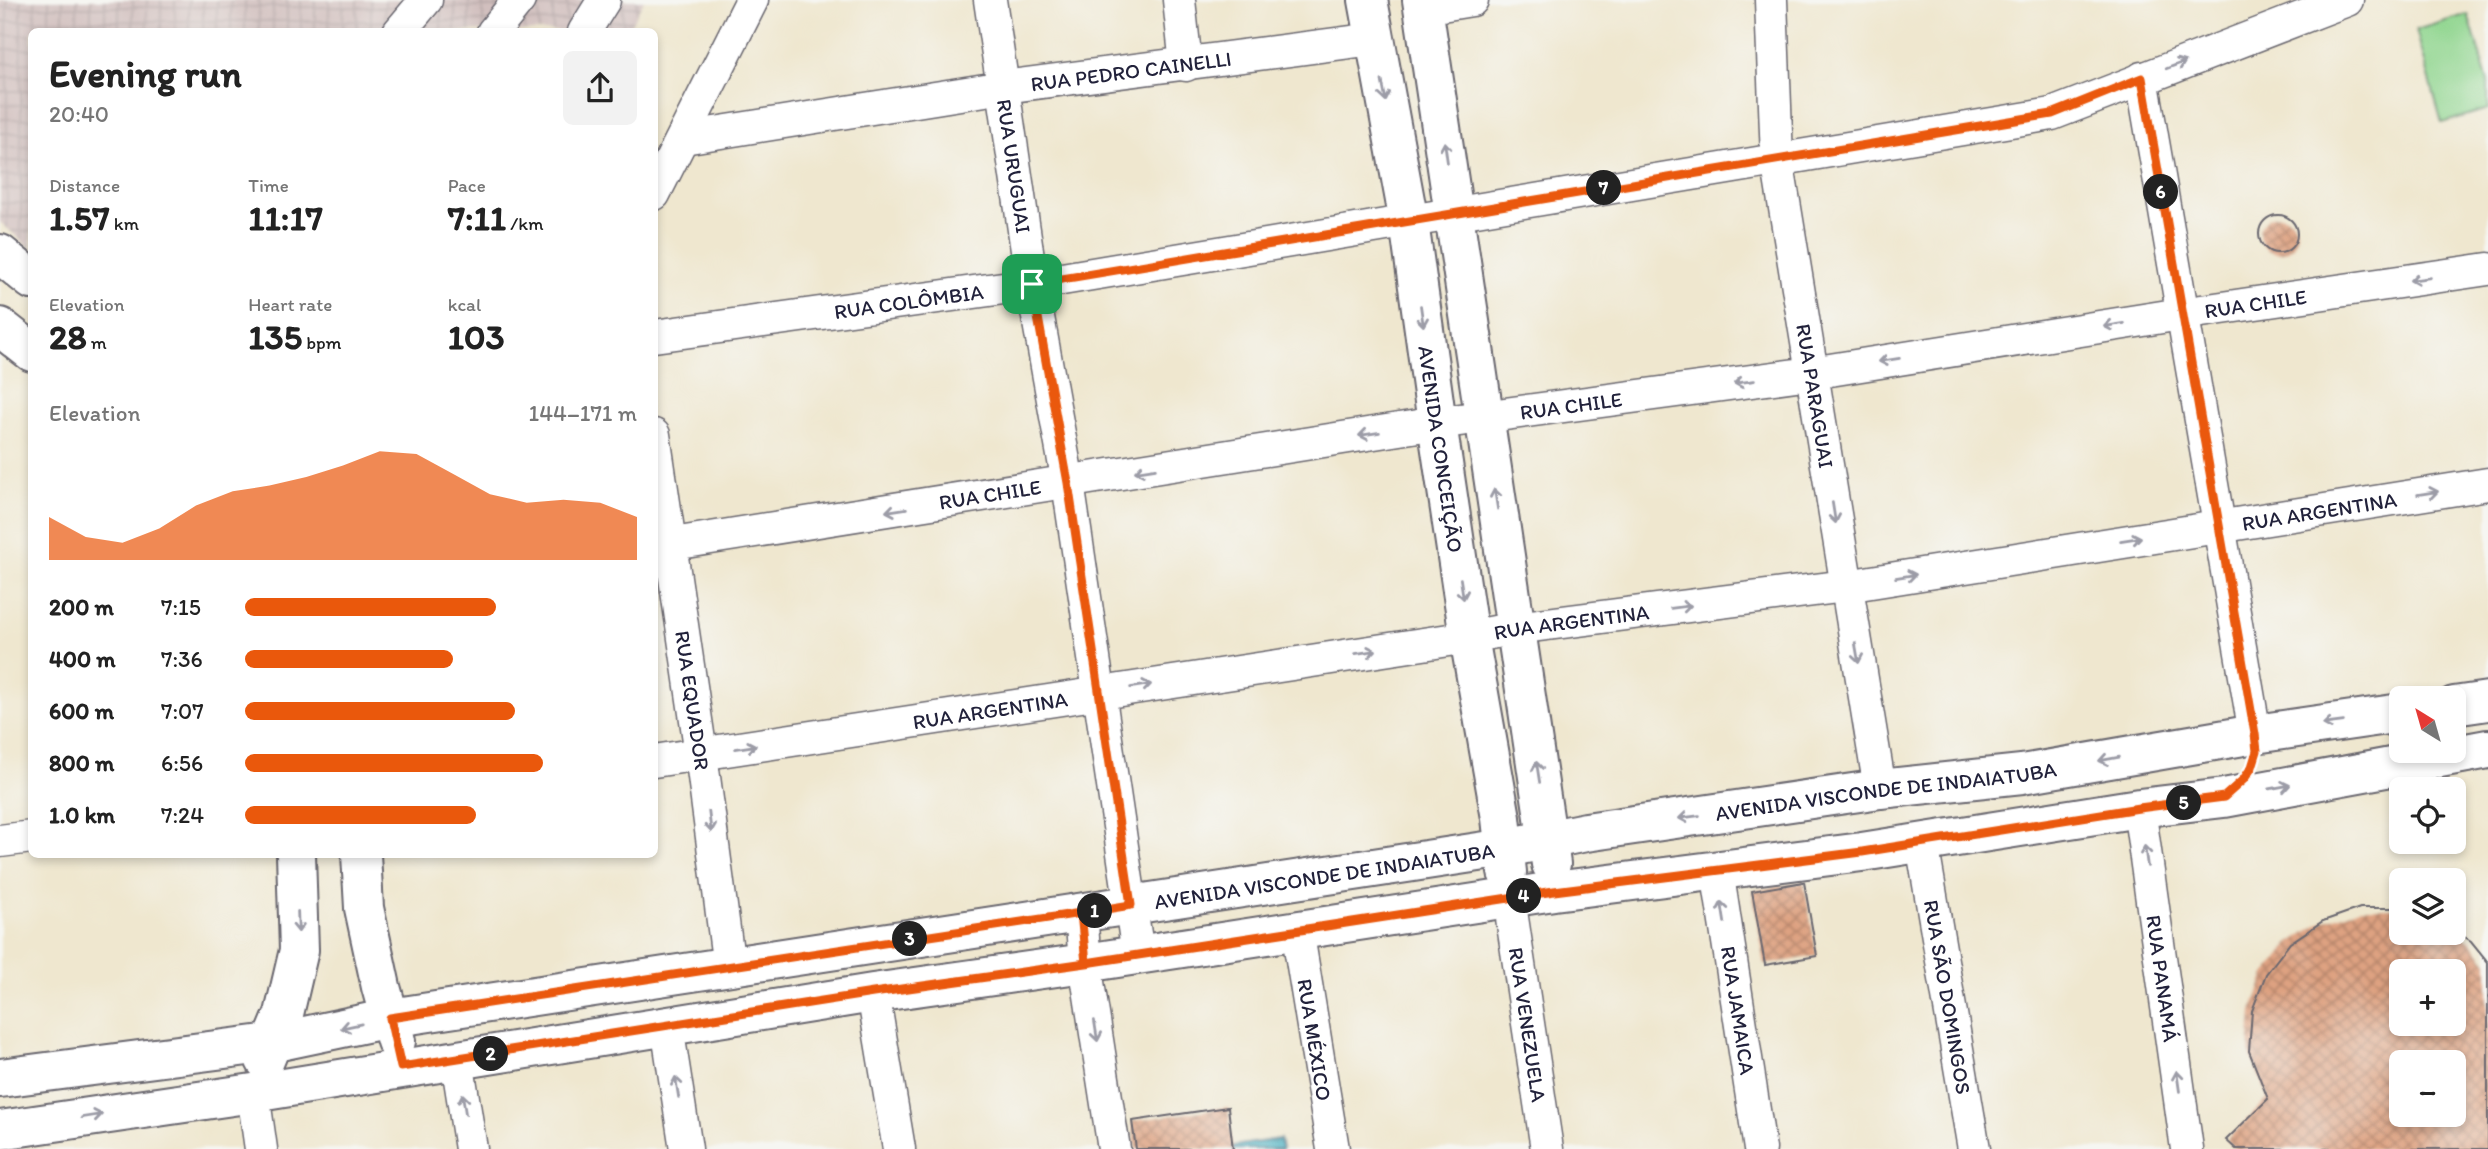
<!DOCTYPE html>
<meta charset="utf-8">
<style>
body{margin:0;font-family:Itim,sans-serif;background:#f2f2f2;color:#222;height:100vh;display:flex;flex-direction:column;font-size:26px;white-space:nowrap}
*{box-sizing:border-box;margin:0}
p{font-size:23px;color:#767676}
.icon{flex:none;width:38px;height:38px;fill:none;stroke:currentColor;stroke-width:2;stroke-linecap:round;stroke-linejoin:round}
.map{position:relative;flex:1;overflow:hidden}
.side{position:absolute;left:28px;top:28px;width:630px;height:830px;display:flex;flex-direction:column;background:#fff;border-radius:10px;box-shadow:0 4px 10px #0003}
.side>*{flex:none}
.needle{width:46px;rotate:323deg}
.buttons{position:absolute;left:2389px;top:686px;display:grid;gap:14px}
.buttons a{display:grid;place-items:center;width:77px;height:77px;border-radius:10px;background:#fff;box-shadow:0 4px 10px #0003;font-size:35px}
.pin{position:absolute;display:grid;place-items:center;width:60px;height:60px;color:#fff;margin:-30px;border-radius:14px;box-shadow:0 4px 10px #0006}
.km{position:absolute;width:35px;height:35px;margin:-18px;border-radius:50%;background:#222;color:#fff;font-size:19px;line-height:35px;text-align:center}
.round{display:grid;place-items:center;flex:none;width:74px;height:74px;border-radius:10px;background:#f2f2f2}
.headline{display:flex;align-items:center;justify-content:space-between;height:119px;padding:0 21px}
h1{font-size:38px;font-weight:700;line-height:52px}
.figures{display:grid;grid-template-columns:repeat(3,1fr);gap:10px;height:119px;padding:7px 21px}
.figures div{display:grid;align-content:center}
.figures b{font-size:35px;font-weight:700}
.figures small{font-size:19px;font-weight:400}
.figures p{font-size:19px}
.chart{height:196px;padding:14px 21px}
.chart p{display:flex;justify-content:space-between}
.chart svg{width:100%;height:126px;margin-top:7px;fill:#ea580c;opacity:.7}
ul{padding:0 21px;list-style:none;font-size:23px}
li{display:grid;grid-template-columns:112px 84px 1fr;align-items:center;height:52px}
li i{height:18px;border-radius:9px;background:#ea580c}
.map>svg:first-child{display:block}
.industrial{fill:url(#industrial-grid)}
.pitch{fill:#8fd58e;stroke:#587c64;stroke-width:2}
.water{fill:url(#water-rules);stroke:#32687e;stroke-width:2}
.building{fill:url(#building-cross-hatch);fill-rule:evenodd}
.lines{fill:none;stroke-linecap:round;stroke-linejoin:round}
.minor-casing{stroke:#6a676f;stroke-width:35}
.major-casing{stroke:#6a676f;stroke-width:42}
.minor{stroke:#fff;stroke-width:32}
.major{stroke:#fff;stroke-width:38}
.oneway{stroke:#9c9ca7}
.route-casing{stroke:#fff;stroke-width:14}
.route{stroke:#ea580c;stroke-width:9}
.labels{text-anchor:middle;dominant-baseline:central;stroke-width:5;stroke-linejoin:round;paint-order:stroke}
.street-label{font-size:21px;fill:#22223b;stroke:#f6f6f2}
</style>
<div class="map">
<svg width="2488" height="1149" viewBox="0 0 2488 1149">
<defs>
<pattern id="industrial-grid" width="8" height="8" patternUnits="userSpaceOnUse" patternTransform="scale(1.75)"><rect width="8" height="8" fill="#d1bfbe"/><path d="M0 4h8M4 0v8" fill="none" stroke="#b3a4a4"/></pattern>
<pattern id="water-rules" width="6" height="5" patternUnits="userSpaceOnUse" patternTransform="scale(1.75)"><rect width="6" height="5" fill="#41adc0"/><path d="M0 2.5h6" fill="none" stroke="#368c9d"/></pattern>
<pattern id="building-cross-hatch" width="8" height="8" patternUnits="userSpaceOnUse" patternTransform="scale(1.75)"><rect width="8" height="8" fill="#dea281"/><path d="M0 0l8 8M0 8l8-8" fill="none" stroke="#b4846b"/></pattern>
</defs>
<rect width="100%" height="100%" fill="#f6f6f2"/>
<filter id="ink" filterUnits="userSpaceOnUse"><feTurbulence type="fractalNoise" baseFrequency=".0143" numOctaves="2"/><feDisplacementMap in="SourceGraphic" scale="14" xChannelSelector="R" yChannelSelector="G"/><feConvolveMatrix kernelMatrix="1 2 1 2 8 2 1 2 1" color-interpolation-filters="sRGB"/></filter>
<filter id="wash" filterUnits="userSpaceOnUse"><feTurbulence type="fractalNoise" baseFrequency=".00686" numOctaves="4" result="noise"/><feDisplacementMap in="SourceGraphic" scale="28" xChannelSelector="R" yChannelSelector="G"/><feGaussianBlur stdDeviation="1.57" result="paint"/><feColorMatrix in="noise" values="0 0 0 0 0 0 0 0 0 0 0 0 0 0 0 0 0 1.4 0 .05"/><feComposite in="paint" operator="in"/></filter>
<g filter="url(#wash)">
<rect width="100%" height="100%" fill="#efe7cf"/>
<path class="industrial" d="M0,0H644L627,31L32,32L31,249L0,222Z"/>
<path class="pitch" d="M2468,14L2488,82V109L2442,123L2416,30Z"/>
<path class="water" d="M1280,1139L1282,1149H1233V1146Z"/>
<g id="blocks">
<g class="building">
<circle cx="2278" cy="234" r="19"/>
<path d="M1804,882L1817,956L1765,965L1752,891Z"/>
<path d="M2360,908H2401V933H2458L2471,941L2488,962V1149H2236L2226,1140L2268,1099L2249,1051L2252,1011L2266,974L2290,943L2323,921ZM2401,971H2454V1024H2401ZM2401,1062H2454V1115H2401Z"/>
<path d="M1228,1107L1233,1149H1136L1132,1121Z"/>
</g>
</g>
</g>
<g filter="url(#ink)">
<use href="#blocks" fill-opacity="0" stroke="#6a676f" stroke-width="2"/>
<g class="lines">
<defs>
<g id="minor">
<path id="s1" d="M990,0L1032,284L1068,483L1138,954"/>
<path d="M1179,0L1186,65"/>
<path id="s2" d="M1771,0L1777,159L1880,789"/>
<path d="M1423,8L1472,0"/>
<path d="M399,32L426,0"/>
<path d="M493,32L519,0"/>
<path d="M584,32L604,0"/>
<path d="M2142,78L2255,734"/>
<path id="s3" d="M683,138L1004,87L1374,39"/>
<path d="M654,194L752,0"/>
<path id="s4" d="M654,336L1032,284L2052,114L2347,0"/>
<path id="s5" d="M654,435L701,754L729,967"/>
<path id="s6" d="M654,547L1437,423L1811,373L2181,314L2488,269"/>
<path id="s7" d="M654,761L1469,637L1516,628L1846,586L2488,484"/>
<path id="s8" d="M2139,808L2187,1149"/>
<path d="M0,841L32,837"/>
<path id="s9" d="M1922,843L1974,1149"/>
<path id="s10" d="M1717,870L1760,1149"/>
<path id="s11" d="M1509,898L1547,1149"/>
<path d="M1081,913L1085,963L1114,1149"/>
<path id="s12" d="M1297,929L1333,1149"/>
<path d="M873,993L899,1149"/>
<path d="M667,1026L686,1149"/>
<path d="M457,1060L471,1149"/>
<path d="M253,1093L261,1149"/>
</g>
<g id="major">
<path id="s13" d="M1368,0L1409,222L1437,423L1469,637L1501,818L1507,872"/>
<path d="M1422,0L1551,864"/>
<path d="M0,254L32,280"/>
<path d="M0,327L32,352"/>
<path d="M2454,706L2488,701"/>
<path d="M361,854L364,908L381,987L396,1041"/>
<path d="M265,1060L284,1014L299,950L296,854"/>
<path id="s14" d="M0,1078L271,1043L390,1018L1505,848L1586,832L1880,789L2022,774L2255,734L2401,713"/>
<path d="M0,1130L253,1093L873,993L1085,963L1554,891L1862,852L2139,808L2224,798L2488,749"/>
</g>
</defs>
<use href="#minor" class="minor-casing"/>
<use href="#major" class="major-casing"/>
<use href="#minor" class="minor"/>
<use href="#major" class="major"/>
</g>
<defs><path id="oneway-shaft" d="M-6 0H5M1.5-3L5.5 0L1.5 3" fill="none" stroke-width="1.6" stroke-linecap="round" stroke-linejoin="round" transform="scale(1.75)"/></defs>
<g class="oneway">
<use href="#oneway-shaft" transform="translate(2176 65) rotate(-21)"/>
<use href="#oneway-shaft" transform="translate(1384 91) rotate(79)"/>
<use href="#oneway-shaft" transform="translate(1446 152) rotate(-98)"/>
<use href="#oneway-shaft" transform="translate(2420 279) rotate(172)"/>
<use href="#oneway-shaft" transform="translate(1422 316) rotate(82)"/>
<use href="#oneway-shaft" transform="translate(2114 325) rotate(171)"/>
<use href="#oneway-shaft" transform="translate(1889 360) rotate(171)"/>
<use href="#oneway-shaft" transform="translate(1744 382) rotate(172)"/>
<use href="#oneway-shaft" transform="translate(1369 434) rotate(171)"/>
<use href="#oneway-shaft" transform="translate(1145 470) rotate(171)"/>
<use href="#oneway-shaft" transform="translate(2428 493) rotate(-9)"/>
<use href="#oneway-shaft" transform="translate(1496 499) rotate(-99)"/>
<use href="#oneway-shaft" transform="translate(896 510) rotate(171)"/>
<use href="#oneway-shaft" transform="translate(1834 513) rotate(81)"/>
<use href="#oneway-shaft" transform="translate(2131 539) rotate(-9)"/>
<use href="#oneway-shaft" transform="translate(1906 576) rotate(-9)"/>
<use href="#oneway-shaft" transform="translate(1462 589) rotate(81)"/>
<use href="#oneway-shaft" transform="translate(1681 607) rotate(-7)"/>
<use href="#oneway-shaft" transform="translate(1366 652) rotate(-9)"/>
<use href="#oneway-shaft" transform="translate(1857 653) rotate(80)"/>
<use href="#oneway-shaft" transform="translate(1141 686) rotate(-9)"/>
<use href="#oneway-shaft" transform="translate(2333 723) rotate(172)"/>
<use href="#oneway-shaft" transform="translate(746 747) rotate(-9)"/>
<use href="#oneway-shaft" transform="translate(2109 759) rotate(170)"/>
<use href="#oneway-shaft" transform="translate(1538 772) rotate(-99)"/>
<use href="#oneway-shaft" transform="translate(2280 787) rotate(-10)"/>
<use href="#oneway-shaft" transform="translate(1689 817) rotate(172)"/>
<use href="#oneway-shaft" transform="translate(710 822) rotate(83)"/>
<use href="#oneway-shaft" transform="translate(2146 856) rotate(-98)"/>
<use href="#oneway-shaft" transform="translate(1723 912) rotate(-99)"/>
<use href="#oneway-shaft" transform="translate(298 922) rotate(88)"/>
<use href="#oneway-shaft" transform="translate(351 1026) rotate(168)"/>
<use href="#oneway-shaft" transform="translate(1096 1031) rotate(81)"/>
<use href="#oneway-shaft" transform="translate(2178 1081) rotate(-98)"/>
<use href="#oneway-shaft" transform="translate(677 1087) rotate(-99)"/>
<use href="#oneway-shaft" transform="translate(464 1104) rotate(-99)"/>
<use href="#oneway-shaft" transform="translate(92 1116) rotate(-9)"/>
</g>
</g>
<g class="lines" filter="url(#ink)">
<defs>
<path id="route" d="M1032,284L1068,483L1131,905L1081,913L1086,963L873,993L401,1067L390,1018L1081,913L1086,963L1554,891L1862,852L2139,808L2224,797L2244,779L2252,767L2257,751L2255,734L2142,78L2052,114L1032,284"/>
</defs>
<use href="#route" class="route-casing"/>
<use href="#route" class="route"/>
</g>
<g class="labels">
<g class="street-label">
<text stroke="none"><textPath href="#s3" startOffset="453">RUA PEDRO CAINELLI</textPath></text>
<text stroke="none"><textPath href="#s1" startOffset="168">RUA URUGUAI</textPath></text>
<text stroke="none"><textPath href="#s4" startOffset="257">RUA COLÔMBIA</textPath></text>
<text stroke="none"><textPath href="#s6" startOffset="1620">RUA CHILE</textPath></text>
<text stroke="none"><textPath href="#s2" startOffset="399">RUA PARAGUAI</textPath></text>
<text stroke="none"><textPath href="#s6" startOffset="928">RUA CHILE</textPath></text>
<text stroke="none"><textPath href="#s13" startOffset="455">AVENIDA CONCEIÇÃO</textPath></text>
<text stroke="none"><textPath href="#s6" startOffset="340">RUA CHILE</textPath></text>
<text stroke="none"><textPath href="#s7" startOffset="1684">RUA ARGENTINA</textPath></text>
<text stroke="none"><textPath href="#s7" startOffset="928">RUA ARGENTINA</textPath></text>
<text stroke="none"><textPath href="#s5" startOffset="268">RUA EQUADOR</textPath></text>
<text stroke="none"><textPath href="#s7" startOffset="340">RUA ARGENTINA</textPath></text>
<text stroke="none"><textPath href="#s14" startOffset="1908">AVENIDA VISCONDE DE INDAIATUBA</textPath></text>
<text stroke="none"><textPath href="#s14" startOffset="1340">AVENIDA VISCONDE DE INDAIATUBA</textPath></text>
<text stroke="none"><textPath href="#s8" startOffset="172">RUA PANAMÁ</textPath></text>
<text stroke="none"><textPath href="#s9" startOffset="156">RUA SÃO DOMINGOS</textPath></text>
<text stroke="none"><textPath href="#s10" startOffset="142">RUA JAMAICA</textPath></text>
<text stroke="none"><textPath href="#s11" startOffset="128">RUA VENEZUELA</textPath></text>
<text stroke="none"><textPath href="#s12" startOffset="112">RUA MÉXICO</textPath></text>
</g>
</g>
</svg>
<div class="buttons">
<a><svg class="needle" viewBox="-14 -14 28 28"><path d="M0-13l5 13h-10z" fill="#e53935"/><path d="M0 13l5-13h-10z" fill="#767676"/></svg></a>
<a><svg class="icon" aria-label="locate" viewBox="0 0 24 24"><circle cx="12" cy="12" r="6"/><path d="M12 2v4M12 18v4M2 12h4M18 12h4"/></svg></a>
<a><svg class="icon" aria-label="layers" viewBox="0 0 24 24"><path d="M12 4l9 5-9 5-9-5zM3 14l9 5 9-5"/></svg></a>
<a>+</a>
<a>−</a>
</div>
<div class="pin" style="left:1032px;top:284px;background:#1e9e55"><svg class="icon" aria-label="arrive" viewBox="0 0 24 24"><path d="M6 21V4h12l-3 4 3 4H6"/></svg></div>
<b class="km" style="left:1095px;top:911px">1</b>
<b class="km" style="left:491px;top:1054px">2</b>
<b class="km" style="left:910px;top:939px">3</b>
<b class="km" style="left:1524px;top:896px">4</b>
<b class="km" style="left:2184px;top:803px">5</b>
<b class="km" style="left:2161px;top:192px">6</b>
<b class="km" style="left:1604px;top:188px">7</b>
<section class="side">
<div class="headline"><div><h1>Evening run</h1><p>20:40</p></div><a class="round"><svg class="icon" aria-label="share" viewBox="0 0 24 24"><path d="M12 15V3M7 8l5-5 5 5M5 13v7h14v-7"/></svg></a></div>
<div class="figures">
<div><p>Distance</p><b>1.57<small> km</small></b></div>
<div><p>Time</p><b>11:17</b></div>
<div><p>Pace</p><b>7:11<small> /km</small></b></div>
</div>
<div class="figures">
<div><p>Elevation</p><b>28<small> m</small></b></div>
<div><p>Heart rate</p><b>135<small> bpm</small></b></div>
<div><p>kcal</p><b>103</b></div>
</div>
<div class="chart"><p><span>Elevation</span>144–171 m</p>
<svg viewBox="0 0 160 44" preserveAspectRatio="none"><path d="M0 44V29L10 36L20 38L30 33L40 25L50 20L60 18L70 15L80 11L90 6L100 7L110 14L120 21L130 24L140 23L150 24L160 29V44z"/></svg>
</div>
<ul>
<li><b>200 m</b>7:15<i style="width:64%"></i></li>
<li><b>400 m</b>7:36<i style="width:53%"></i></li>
<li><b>600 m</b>7:07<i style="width:69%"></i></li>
<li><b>800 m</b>6:56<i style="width:76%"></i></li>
<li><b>1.0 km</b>7:24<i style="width:59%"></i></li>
</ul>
</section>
</div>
